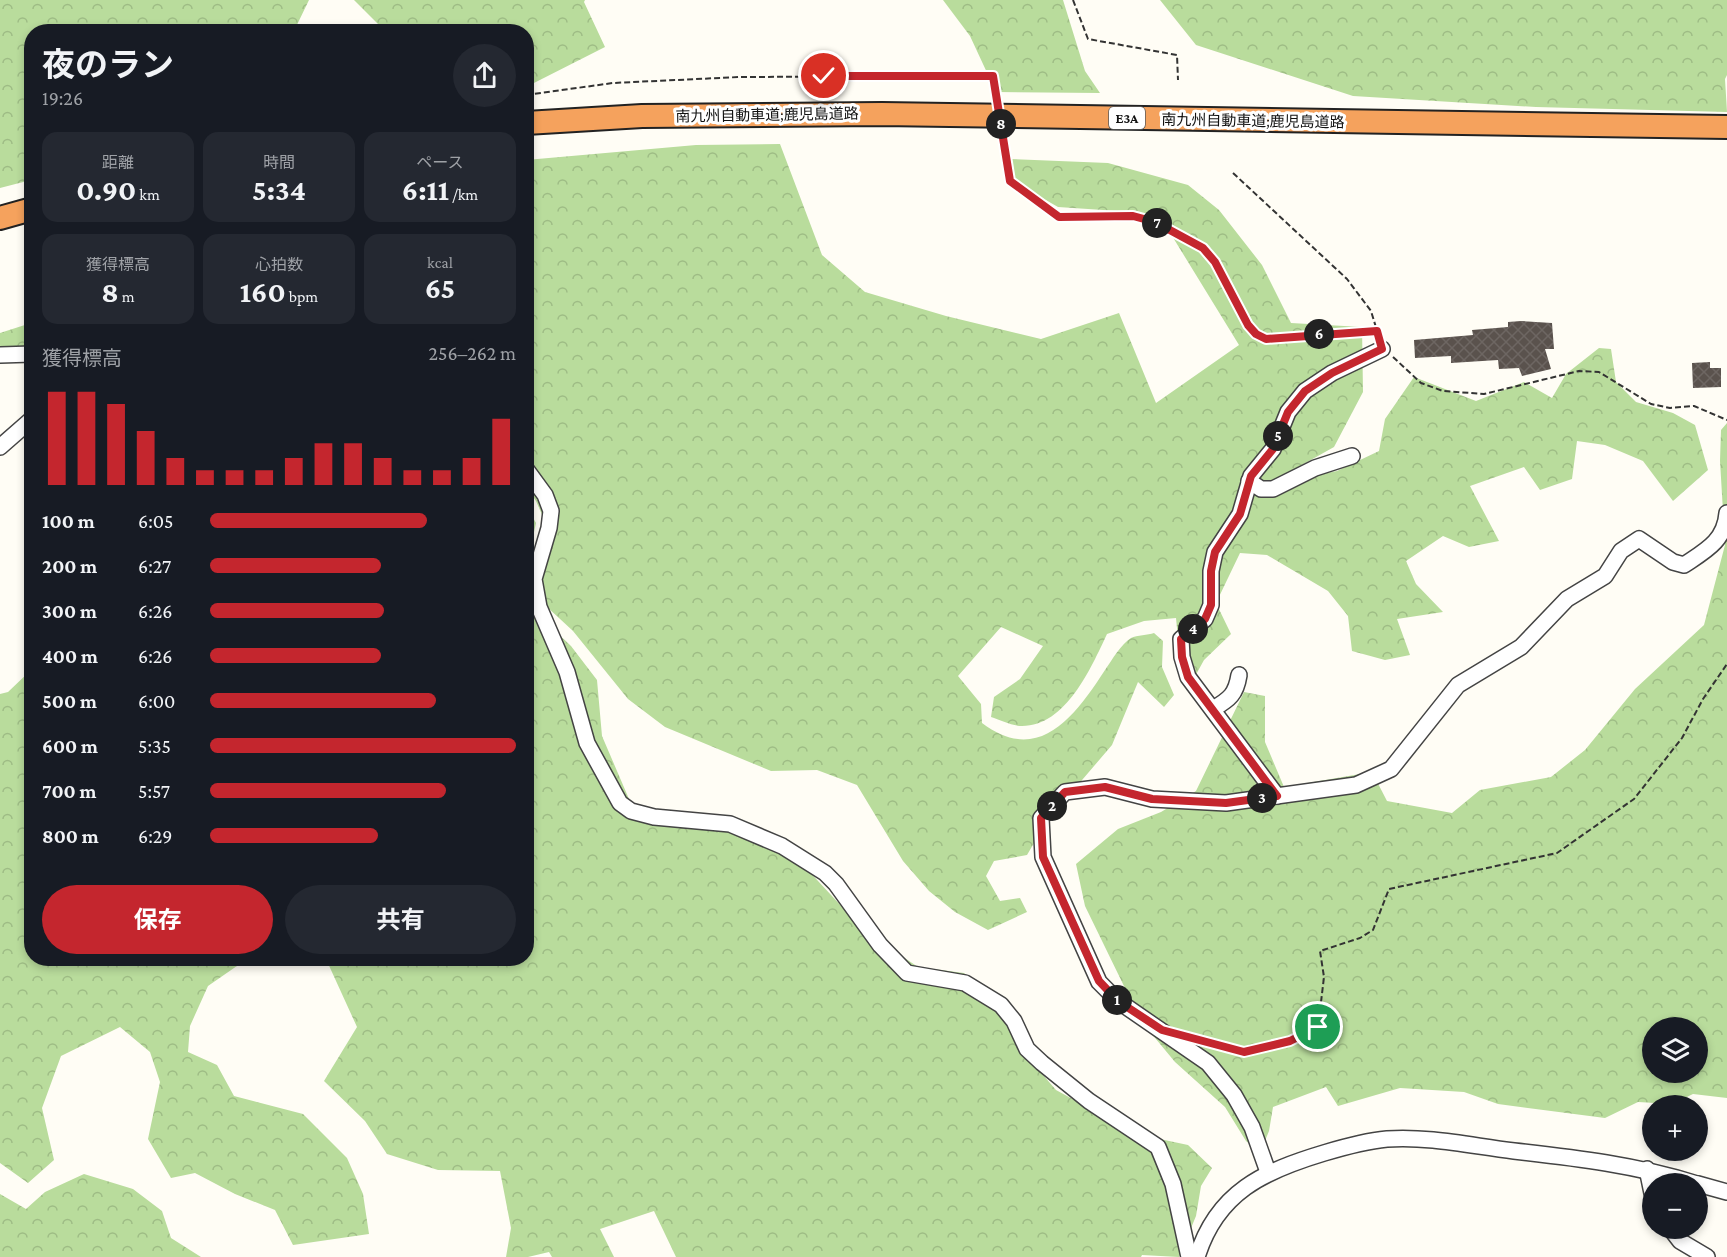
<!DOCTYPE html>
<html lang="ja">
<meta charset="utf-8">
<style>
body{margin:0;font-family:"Crimson Pro","Noto Sans JP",serif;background:#242831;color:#f1f3f6;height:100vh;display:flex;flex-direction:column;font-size:22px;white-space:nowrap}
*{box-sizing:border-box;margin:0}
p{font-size:20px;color:#9ea1a6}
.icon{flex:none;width:33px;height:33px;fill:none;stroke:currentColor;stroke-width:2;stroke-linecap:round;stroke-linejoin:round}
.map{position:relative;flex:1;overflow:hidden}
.panel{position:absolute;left:24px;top:24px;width:510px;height:942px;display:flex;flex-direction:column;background:#171b24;border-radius:24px;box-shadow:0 3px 9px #0003}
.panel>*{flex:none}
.fabs{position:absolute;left:1642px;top:1017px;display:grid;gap:12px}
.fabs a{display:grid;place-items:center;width:66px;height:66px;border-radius:50%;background:#171b24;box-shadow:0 3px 9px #0003;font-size:30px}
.pin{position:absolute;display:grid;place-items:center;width:51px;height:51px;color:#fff;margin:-26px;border:3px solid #fff;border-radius:50%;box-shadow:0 2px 6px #0007}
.km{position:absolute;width:30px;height:30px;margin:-15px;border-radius:50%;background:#222;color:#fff;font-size:16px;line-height:30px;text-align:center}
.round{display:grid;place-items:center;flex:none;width:63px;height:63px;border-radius:32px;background:#242831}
.headline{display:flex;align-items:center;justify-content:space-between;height:102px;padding:0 18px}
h1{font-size:33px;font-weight:700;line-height:45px}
.figures{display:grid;grid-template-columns:repeat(3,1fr);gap:9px;height:102px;padding:6px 18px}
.figures div{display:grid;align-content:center;border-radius:15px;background:#242831;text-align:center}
.figures b{font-size:30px;font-weight:700}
.figures small{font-size:16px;font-weight:400}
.figures p{font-size:16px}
.chart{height:168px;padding:12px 18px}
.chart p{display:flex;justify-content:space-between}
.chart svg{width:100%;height:108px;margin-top:6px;stroke:#c4262e;stroke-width:6}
.cta{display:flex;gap:12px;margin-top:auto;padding:12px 18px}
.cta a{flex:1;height:69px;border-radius:36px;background:#c4262e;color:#fff;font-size:24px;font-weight:700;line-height:69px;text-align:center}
.cta a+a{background:#242831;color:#f1f3f6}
ul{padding:0 18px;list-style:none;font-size:20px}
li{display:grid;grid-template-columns:96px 72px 1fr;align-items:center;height:45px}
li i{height:15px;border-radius:8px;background:#c4262e}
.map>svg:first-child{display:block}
.forest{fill:url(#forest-crowns);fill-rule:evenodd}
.building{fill:url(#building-cross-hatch)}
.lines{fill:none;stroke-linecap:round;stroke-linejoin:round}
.minor-casing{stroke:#444;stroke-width:18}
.highway-casing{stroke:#222;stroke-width:26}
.path{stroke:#333;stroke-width:2;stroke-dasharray:6 3;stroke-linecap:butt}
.minor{stroke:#fff;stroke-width:15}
.highway{stroke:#f5a25d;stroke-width:22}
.path-bridge{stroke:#333;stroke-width:2;stroke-dasharray:6 3;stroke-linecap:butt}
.route-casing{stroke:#fff;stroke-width:12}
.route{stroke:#c4262e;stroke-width:8}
.labels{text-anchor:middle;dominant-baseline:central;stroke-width:6;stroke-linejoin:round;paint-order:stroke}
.shield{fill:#fff;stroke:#585858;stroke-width:1.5}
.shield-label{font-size:14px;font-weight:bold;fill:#111}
.street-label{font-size:15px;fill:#111;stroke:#fff}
</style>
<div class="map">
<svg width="1727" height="1257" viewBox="0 0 1727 1257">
<defs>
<pattern id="forest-crowns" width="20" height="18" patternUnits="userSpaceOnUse" patternTransform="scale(1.5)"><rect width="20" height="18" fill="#b9dc9c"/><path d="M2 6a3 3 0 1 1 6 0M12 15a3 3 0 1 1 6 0" fill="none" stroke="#9ebc85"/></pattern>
<pattern id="building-cross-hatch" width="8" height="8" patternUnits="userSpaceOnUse" patternTransform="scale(1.5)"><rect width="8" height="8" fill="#5a524d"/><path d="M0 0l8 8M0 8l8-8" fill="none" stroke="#6d6662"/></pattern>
</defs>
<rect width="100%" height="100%" fill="#fffdf5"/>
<g class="forest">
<path d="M0,0H309L294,31L32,32L31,180L0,188Z"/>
<path d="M354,0H585L584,2L605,47L530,85L527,83L526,32L385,31Z"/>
<path d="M943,0H1063L1085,71L1100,93L996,92L970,36Z"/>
<path d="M1160,0H1727V75L1725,79L1727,112L1536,107L1353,96L1196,45Z"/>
<path d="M780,144L822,255L865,292L946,316L1041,339L1119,313L1156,403L1239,345L1169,231L1118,211L1058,207L1009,179L1010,159L1108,163L1188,185L1219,210L1262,265L1291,323L1362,327L1363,392L1334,447L1266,485L1337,471L1379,451L1385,419L1414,377L1476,401L1524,382L1552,398L1566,374L1599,348L1611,349L1616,382L1636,402L1673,413L1695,425L1708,470L1673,501L1643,461L1605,445L1577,441L1572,479L1540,490L1524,467L1470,486L1499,541L1469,547L1443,536L1406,561L1416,584L1443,612L1397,619L1410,655L1385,660L1352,651L1348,616L1328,591L1267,555L1240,553L1216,603L1231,634L1204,660L1187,691L1180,659L1176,618L1144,621L1107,634C1091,668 1066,726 1022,726C1012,726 1000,720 991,717L994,697L1020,679L1043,646L1001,627L958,676L981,704L982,723C1039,766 1075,716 1105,670C1112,660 1121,644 1131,638C1137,635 1148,635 1154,633L1163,641L1162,667L1174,695L1164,707L1138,682L1112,745L1047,821L1027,855L994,861L986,876L1000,901L1020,898L1027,912L988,930L955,912L929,891L903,861L857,785L817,770L771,771L665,727L628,699L573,631L546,606L536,571L547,526L536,501L526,486V160L696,145Z"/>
<path d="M31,323V354L0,353V333Z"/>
<path d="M1727,423V1098L1693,1094L1672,1104L1638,1102L1605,1118L1498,1104L1464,1092L1400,1088L1338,1106L1326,1087L1273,1107L1269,1131L1260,1153L1246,1141L1225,1107L1175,1062L1141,1021L1085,906L1076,864L1118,829L1161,812L1196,791L1244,692L1265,696V742L1284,787L1372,772L1387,801L1452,813L1480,790L1551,777L1585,750L1635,689L1704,625L1725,545L1720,461L1721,430ZM1653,1028H1698V1072H1653Z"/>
<path d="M527,507L536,523L527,563Z"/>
<path d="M527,580L535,612L571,646L597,680L602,736L632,806L713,824L793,854L844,909L878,940L918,967L964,973L991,998L1025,1054L1056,1090L1120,1125L1155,1138L1188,1145L1212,1168L1201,1186L1196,1216L1179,1257L1142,1255L1141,1257H676L654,1211L600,1229L614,1257H552L549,1252L528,1257H506L511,1228L500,1171L438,1170L387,1154L365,1121L324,1081L357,1027L326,959L526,958Z"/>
<path d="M31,670L32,958L247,959L208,986L190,1026L188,1052L217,1065L234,1096L303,1114L347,1158L363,1194L369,1234L293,1245L275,1210L235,1194L195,1173L171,1178L148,1139L160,1082L150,1052L120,1027L61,1056L42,1108L54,1160L28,1183L0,1163V694L8,692Z"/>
<path d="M84,1174L133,1189L162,1211L171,1238L201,1257H0V1194L26,1209L45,1192Z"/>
</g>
<g class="building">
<path d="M1521,321L1552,323L1554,349H1545L1551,369L1522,376L1519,368L1499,369L1498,360L1451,363V356L1415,358L1414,340L1473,335L1472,330L1508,327V322Z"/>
<path d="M1710,362V368H1721V387L1693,388L1692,363Z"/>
</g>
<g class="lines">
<defs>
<g id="minor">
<path d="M0,355L32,354"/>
<path d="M0,447L32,419"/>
<path d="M526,469L545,495L551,511L549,528L534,579L539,607L567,672L587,743L620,803L631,811L654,817L730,824L782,846L825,873L836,884L880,945L907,973L965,983L1001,1005L1014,1021L1027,1049L1042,1063L1089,1101L1158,1147L1173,1184L1189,1257"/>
<path d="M1249,481L1261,489H1273L1315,468L1352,456"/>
<path d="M1213,709C1230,699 1236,694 1239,675"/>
<path d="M1277,796L1188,677L1182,657L1181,639L1205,619L1211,605V571L1215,552L1240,514L1251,476L1273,449L1288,412L1305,391L1332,373L1382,349"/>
<path d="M1647,1169L1653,1198"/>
<path d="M1268,1172L1252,1127L1234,1095L1208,1063L1118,1001L1099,982L1043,857L1041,818L1065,792L1105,787L1152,799L1226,803L1356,785L1391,769L1458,685L1521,647L1567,599L1605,576L1621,551L1639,539L1673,562L1684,565C1705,551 1725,541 1727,513"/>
<path d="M1698,1184L1727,1192"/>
<path d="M1670,1228L1680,1241L1707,1257"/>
<path d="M1197,1257C1217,1192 1264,1171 1324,1153C1344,1147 1366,1141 1387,1139C1429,1136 1472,1146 1514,1151C1577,1158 1636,1165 1697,1184"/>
</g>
<g id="highway">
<path d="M526,123L642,116L882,114L1727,127"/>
<path d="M0,218L32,209"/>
</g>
</defs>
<use href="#minor" class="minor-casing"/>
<use href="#highway" class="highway-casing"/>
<g class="path">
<path d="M1073,0L1088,39L1177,55L1178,80"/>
<path d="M526,95L613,83L740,77L993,76"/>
<path d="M1233,173L1347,279L1371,311L1378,334"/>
<path d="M1010,181L1059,217L1133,216L1155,222L1203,248L1215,262L1248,325L1256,334L1266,339L1377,331"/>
<path d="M1393,357L1421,383L1443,391L1484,394L1579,371L1599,372L1651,404L1670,408L1694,406L1727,420"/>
<path d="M1205,1042L1244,1052L1290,1041L1318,1027L1324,977L1320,951L1360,938L1373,930L1389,889L1557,853L1634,799L1682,738L1703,699L1727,664"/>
</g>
<use href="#minor" class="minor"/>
<use href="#highway" class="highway"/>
<path class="path-bridge" d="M993,76L1010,181"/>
</g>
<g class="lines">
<defs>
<path id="route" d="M824,76H993L1010,181L1059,217L1133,216L1155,222L1203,248L1215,262L1248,325L1256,334L1266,339L1377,331L1382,349L1332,373L1305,391L1288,412L1273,449L1251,476L1240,514L1215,552L1211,571V605L1205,619L1181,639L1182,657L1188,677L1277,796L1226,803L1152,799L1105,787L1065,792L1041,818L1043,857L1099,981L1118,1001L1162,1030L1244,1052L1290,1041L1318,1027"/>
</defs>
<use href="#route" class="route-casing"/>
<use href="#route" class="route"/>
</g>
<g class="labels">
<rect class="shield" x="1109" y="107" width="36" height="22" rx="4.5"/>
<g class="shield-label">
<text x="1127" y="118">E3A</text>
</g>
<g class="street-label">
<text transform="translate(767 115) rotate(-1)">南九州自動車道;鹿児島道路</text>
<text transform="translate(1253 121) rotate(1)">南九州自動車道;鹿児島道路</text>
</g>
</g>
</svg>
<div class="fabs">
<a><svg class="icon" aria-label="layers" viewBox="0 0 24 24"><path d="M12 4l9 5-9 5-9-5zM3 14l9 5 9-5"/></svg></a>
<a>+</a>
<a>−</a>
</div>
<div class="pin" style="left:1318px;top:1027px;background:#1e9e55"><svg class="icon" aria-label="arrive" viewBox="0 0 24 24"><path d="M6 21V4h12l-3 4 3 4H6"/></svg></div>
<div class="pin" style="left:824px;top:76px;background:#d93025"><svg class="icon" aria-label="check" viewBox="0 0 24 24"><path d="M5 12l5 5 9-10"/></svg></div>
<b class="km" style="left:1117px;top:1000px">1</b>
<b class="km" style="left:1052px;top:806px">2</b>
<b class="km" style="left:1262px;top:798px">3</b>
<b class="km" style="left:1193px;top:629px">4</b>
<b class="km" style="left:1278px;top:436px">5</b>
<b class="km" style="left:1319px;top:334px">6</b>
<b class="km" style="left:1157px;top:223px">7</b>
<b class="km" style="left:1001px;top:124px">8</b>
<section class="panel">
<div class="headline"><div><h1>夜のラン</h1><p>19:26</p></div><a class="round"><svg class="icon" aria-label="share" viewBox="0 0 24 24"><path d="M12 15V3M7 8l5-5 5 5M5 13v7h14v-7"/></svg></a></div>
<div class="figures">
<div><p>距離</p><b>0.90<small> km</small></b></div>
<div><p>時間</p><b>5:34</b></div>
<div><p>ペース</p><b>6:11<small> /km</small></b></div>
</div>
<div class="figures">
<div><p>獲得標高</p><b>8<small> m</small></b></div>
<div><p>心拍数</p><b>160<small> bpm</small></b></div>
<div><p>kcal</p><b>65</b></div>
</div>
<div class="chart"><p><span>獲得標高</span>256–262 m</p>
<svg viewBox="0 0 160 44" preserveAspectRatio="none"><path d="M5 44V6M15 44V6M25 44V11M35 44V22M45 44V33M55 44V38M65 44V38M75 44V38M85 44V33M95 44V27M105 44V27M115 44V33M125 44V38M135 44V38M145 44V33M155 44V17"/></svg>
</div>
<ul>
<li><b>100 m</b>6:05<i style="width:71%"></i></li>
<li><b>200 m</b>6:27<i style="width:56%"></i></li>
<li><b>300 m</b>6:26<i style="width:57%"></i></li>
<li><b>400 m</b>6:26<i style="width:56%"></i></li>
<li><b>500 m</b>6:00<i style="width:74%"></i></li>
<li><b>600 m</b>5:35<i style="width:100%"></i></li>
<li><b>700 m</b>5:57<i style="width:77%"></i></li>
<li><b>800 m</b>6:29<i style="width:55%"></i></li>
</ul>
<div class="cta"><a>保存</a><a>共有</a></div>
</section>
</div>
